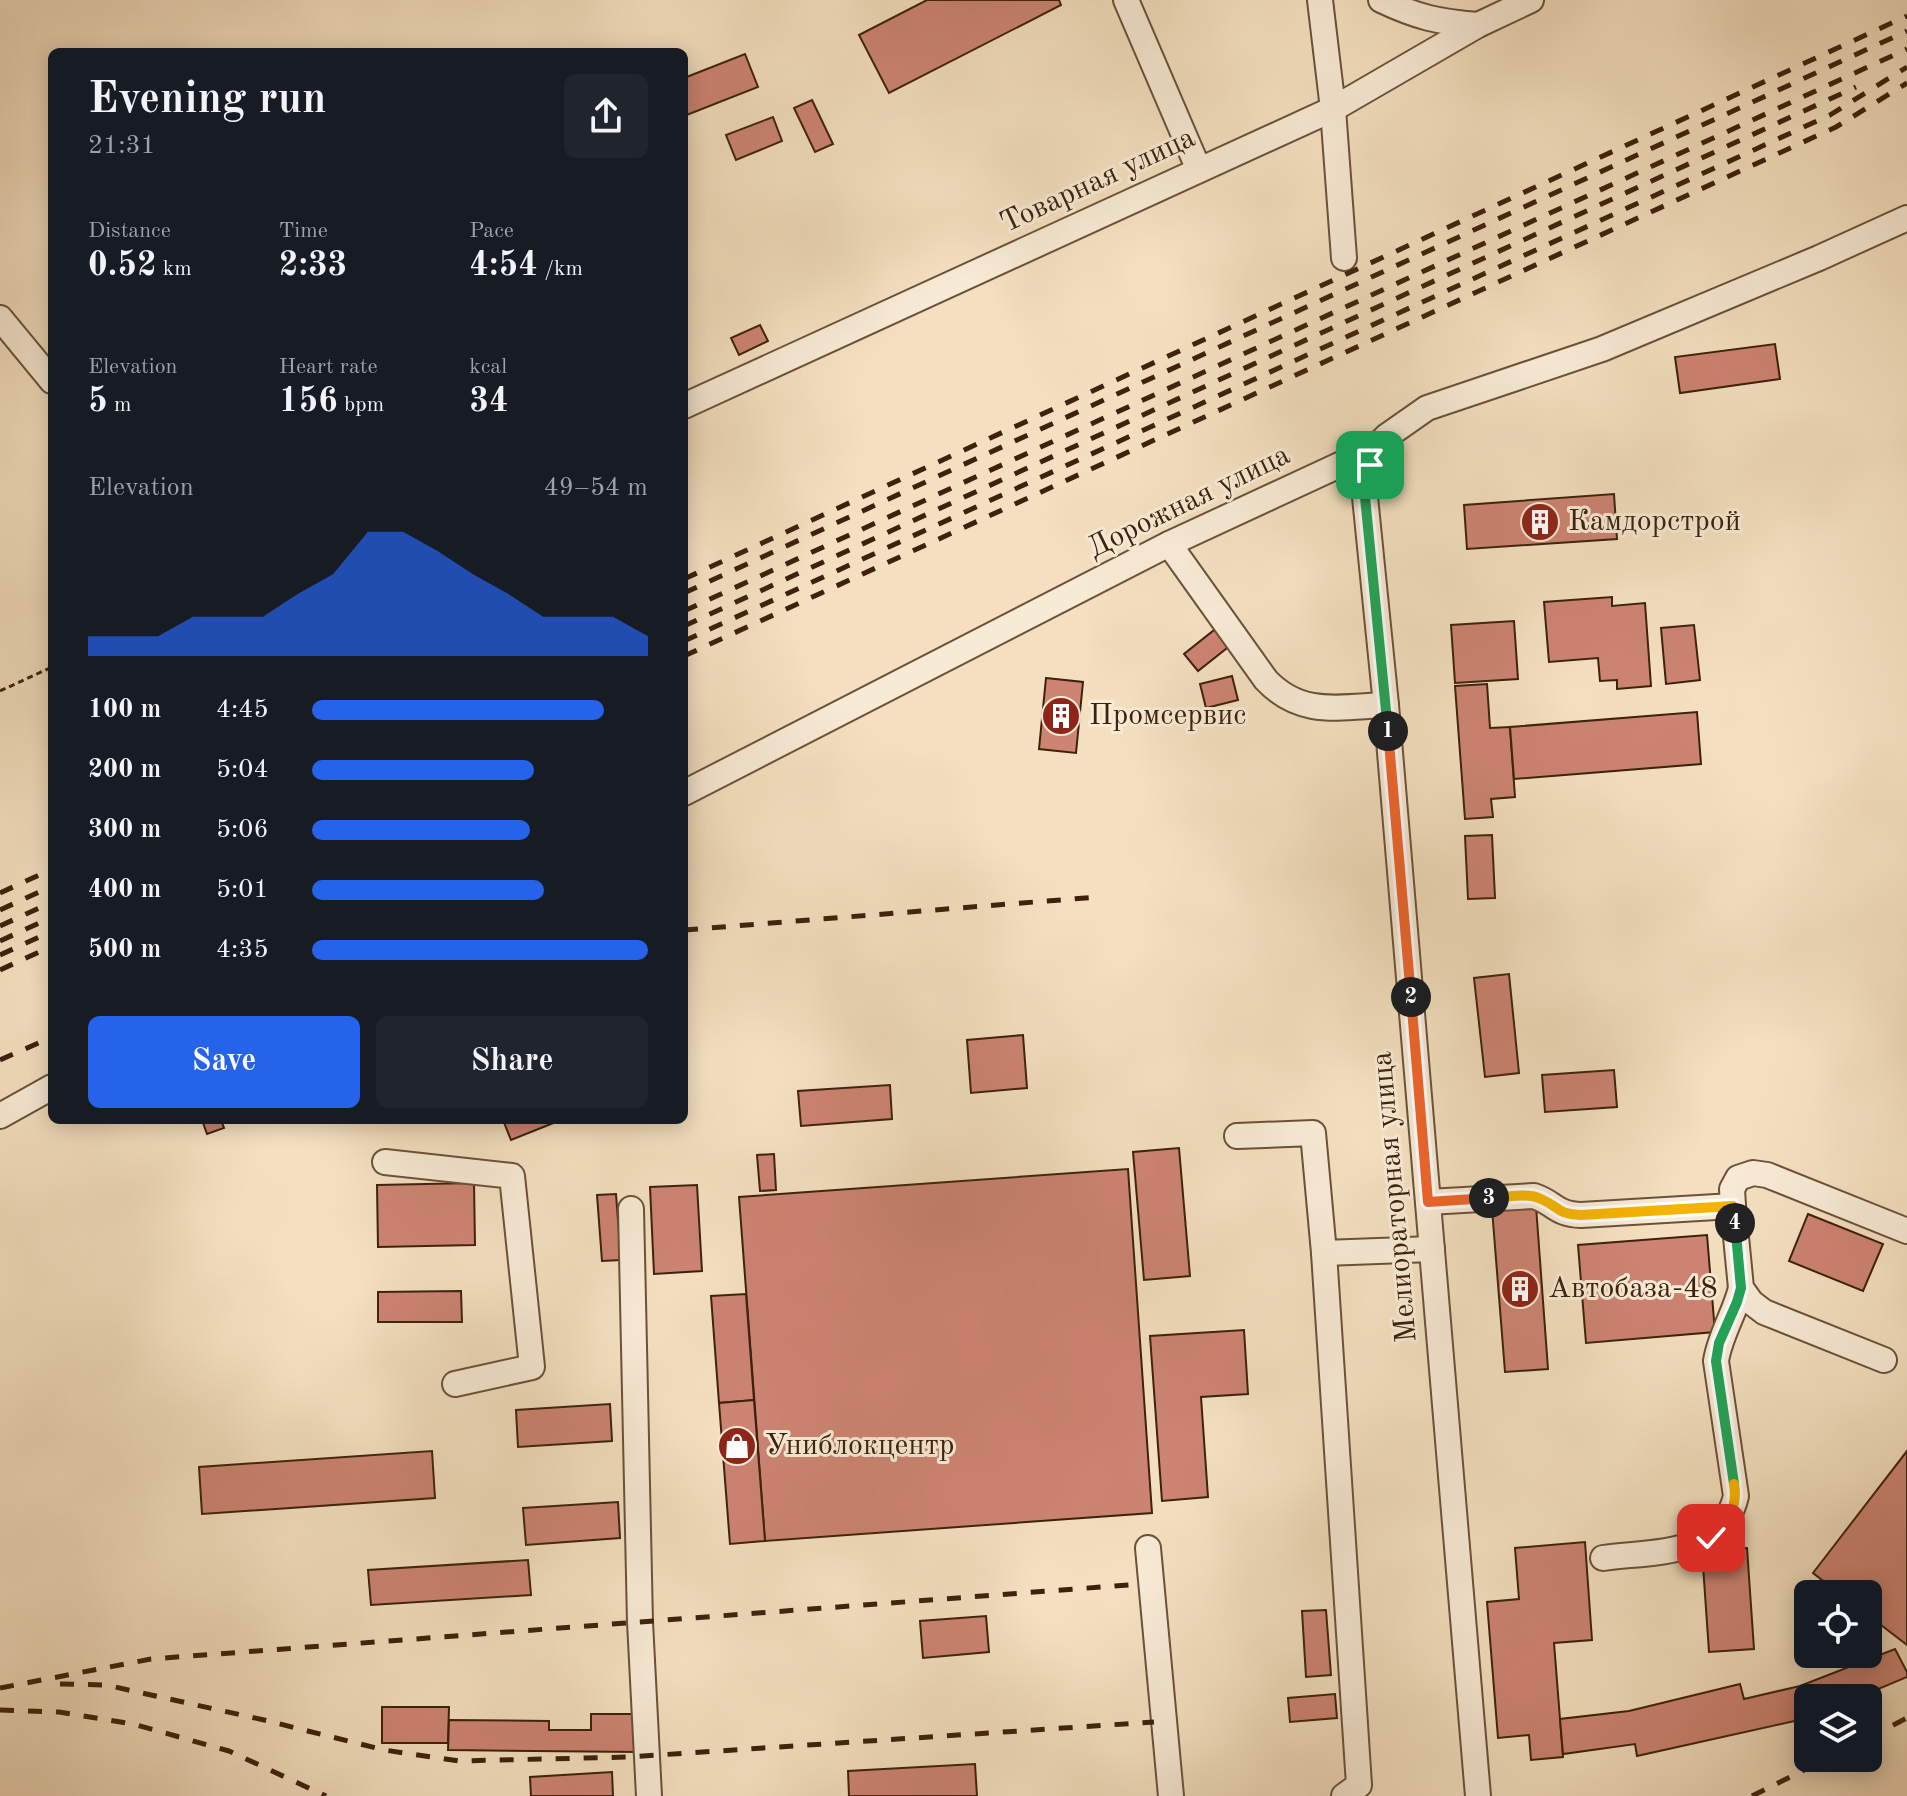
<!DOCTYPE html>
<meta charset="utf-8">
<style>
body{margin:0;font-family:"Old Standard TT",serif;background:#20242c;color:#f1f3f6;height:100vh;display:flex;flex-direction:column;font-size:30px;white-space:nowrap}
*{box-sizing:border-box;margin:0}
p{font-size:26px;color:#9ea1a6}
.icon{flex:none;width:44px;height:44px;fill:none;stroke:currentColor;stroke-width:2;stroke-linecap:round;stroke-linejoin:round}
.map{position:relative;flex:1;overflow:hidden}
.panel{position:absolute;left:48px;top:48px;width:640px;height:1076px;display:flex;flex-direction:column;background:#171b24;border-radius:12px;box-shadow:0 4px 20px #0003}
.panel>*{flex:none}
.tools{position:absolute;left:1794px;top:1580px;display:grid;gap:16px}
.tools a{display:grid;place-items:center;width:88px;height:88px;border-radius:12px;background:#171b24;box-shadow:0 4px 20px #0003;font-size:40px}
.pin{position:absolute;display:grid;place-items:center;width:68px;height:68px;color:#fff;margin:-34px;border-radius:16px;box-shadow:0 4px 12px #0006}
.km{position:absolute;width:40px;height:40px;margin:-20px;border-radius:50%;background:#222;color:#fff;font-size:22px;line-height:40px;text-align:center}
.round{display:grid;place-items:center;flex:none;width:84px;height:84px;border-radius:12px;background:#20242c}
.head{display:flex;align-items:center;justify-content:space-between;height:136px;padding:0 40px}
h1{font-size:44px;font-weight:700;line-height:60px}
.stats{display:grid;grid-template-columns:repeat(3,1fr);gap:12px;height:136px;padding:8px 40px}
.stats div{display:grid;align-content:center}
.stats b{font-size:34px;font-weight:700}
.stats small{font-size:22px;font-weight:400}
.stats p{font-size:22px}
.chart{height:224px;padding:16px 40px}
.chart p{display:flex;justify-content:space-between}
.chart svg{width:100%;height:144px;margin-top:8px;fill:#2563eb;opacity:.7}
.cta{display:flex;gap:16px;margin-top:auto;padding:16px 40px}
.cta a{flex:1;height:92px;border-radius:12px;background:#2563eb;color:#fff;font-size:32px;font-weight:700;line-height:92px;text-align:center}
.cta a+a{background:#20242c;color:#f1f3f6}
ul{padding:0 40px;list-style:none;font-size:26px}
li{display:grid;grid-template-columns:128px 96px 1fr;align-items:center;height:60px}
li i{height:20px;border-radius:10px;background:#2563eb}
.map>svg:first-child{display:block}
.building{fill:#cd8473;stroke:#3d210d;stroke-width:2}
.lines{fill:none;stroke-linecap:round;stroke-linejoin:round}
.minor-casing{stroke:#6b513a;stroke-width:28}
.path{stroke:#3d210d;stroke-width:3;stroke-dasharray:6 4;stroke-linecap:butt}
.minor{stroke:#f8ebd6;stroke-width:24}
.rail{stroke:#3d210d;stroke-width:5;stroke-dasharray:14 14;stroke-linecap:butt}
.split-1-casing{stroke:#fff;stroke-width:16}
.split-2-casing{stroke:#fff;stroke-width:16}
.split-3-casing{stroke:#fff;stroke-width:16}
.split-4-casing{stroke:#fff;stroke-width:16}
.split-5-casing{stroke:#fff;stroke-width:16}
.split-6-casing{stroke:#fff;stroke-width:16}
.split-1{stroke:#22a559;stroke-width:10}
.split-2{stroke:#f0652b;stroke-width:10}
.split-3{stroke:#f0652b;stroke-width:10}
.split-4{stroke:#f5b400;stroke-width:10}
.split-5{stroke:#22a559;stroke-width:10}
.split-6{stroke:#f5b400;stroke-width:10}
.labels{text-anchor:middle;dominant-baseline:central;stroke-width:6;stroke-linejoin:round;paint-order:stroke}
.street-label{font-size:30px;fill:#3d210d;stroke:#f8ebd6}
.poi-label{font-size:30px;fill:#3d210d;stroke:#f8ebd6;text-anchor:start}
</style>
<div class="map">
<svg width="1907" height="1796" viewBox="0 0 1907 1796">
<rect width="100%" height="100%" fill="#f4e0c0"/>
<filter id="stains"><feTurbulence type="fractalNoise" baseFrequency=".0025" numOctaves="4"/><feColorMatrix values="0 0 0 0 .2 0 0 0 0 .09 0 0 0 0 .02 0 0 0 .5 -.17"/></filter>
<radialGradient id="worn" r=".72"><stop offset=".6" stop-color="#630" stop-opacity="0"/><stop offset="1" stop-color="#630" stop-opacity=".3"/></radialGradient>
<g class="building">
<path d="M927,0H1059L1061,5L889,93L859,35Z"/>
<path d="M745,54L758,87L684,116V78Z"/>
<path d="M812,100L833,144L815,152L794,108Z"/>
<path d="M773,117L782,141L736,160L726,135Z"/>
<path d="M760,325L768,341L739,355L731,338Z"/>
<path d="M1775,344L1780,379L1680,393L1675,357Z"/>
<path d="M1614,494L1617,539L1467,549L1464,505Z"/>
<path d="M1612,597V606L1645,603L1651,686L1617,689V680L1600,681L1598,658L1549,662L1544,602Z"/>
<path d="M1233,615L1246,633L1198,671L1184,654Z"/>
<path d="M1514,621L1518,679L1455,683L1451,625Z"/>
<path d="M1694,625L1700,680L1666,684L1661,628Z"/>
<path d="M1232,676L1238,700L1206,708L1200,684Z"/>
<path d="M1046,678L1083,682L1076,753L1039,749Z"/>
<path d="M1487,684L1490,728L1510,727L1515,797L1491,799L1493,817L1465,819L1455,686Z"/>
<path d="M1697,712L1701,764L1514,779L1510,727Z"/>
<path d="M1492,835L1495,898L1468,899L1465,836Z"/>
<path d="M1509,974L1519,1073L1485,1077L1474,978Z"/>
<path d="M1023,1035L1027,1088L971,1093L967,1040Z"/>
<path d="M1614,1070L1617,1107L1545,1112L1542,1075Z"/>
<path d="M890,1085L892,1119L801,1126L798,1091Z"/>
<path d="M202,1120H221L224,1128L207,1134Z"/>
<path d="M503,1120H561L511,1140Z"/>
<path d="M1179,1148L1190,1276L1144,1280L1133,1152Z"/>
<path d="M774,1154L776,1190L760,1191L757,1155Z"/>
<path d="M1128,1169L1152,1513L765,1541L739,1197Z"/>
<path d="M474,1183L475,1245L378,1247L377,1185Z"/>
<path d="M697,1185L702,1271L654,1274L650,1187Z"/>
<path d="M616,1194L621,1260L602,1261L597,1195Z"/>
<path d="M1536,1206L1548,1369L1505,1372L1492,1209Z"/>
<path d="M1808,1214L1883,1244L1863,1291L1789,1261Z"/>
<path d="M1707,1235L1715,1332L1586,1343L1578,1245Z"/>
<path d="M461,1291L462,1322H378V1292Z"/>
<path d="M746,1294L754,1400L719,1403L711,1296Z"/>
<path d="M1244,1330L1248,1394L1201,1397L1208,1497L1162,1501L1150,1336Z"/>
<path d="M754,1400L765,1541L730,1544L719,1403Z"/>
<path d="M610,1404L612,1441L518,1447L516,1410Z"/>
<path d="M432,1451L435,1498L202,1514L199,1467Z"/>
<path d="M1907,1451V1645L1868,1615V1594H1840L1813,1573Z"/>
<path d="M618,1502L620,1538L526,1545L523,1508Z"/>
<path d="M1585,1542L1592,1640L1554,1643L1563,1757L1531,1760L1529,1735L1498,1738L1487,1602L1519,1599L1515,1548Z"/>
<path d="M1747,1548L1754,1649L1709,1652L1702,1551Z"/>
<path d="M528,1560L531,1595L371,1605L368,1570Z"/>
<path d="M1326,1610L1331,1675L1306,1677L1302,1611Z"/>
<path d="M986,1616L989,1652L923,1658L920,1621Z"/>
<path d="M1895,1649L1907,1672V1677L1857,1698H1808V1718L1637,1756L1635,1744L1563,1754L1560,1719L1629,1711L1740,1684L1744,1699L1800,1686Z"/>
<path d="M1335,1694L1337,1718L1290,1722L1288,1698Z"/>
<path d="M382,1707H449L448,1743H382Z"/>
<path d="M591,1714H639L638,1752L448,1750L449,1720L549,1721V1730H591Z"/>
<path d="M975,1764L977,1796H849L848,1771Z"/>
<path d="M612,1772L613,1796H531L530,1777Z"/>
</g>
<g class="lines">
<defs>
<g id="minor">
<path d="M1126,0L1199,170"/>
<path d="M1320,0L1333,109L1344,258"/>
<path d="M1381,0C1417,17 1438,22 1478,25"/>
<path d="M0,318L52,381"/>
<path d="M684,406L1333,109L1478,25L1531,0"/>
<path d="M1374,449L1366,481L1365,497L1386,705L1478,1796"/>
<path d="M1169,544L1266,680C1301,717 1339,707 1386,705"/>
<path d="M684,793L1169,544L1374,449L1387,436L1427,408L1602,349L1819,258L1907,218"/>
<path d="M0,1116L52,1087"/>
<path d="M1237,1136L1313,1133L1324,1253L1432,1249"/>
<path d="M385,1162L512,1176L532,1367L455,1384"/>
<path d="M1428,1202L1534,1196C1555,1203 1555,1214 1581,1215L1733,1206L1741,1288L1751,1302L1764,1312L1884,1360"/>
<path d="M1733,1206L1732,1189L1738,1178L1753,1173L1767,1175L1907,1231"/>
<path d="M631,1209L640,1622L649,1796"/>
<path d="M1324,1253L1359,1785L1344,1796"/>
<path d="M1148,1548L1171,1796"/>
<path d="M1603,1558C1653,1551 1722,1557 1736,1496L1716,1361C1720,1335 1735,1313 1741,1288"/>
</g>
</defs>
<use href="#minor" class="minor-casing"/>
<path class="path" d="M0,691L52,667"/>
<use href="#minor" class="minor"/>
<g class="rail">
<path d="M684,579L1907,16"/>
<path d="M684,593L1907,31"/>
<path d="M684,611L1907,49"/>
<path d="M684,626L1856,87"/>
<path d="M684,641L1830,115L1907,67"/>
<path d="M684,656L1836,127L1907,83"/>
<path d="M0,893L52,869"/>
<path d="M0,910L52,886"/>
<path d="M0,926L52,902"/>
<path d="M684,930L1097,897"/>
<path d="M0,941L52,917"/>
<path d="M0,955L52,931"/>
<path d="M0,970L52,946"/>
<path d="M0,1060L52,1037"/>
<path d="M60,1684L106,1685L264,1720L384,1750L459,1761L628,1757L1154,1722"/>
<path d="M0,1688L151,1659L1141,1584"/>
<path d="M0,1710L59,1712L133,1724L229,1751L326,1796"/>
<path d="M1868,1738L1907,1718"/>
<path d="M1752,1796L1828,1758"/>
</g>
</g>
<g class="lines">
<defs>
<path id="split-1" d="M1370,465L1365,497L1388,731"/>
<path id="split-2" d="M1388,731L1411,997"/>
<path id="split-3" d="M1411,997L1428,1202L1489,1198"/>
<path id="split-4" d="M1489,1198C1504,1198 1527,1192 1541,1199C1560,1207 1556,1214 1581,1215L1733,1206L1735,1223"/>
<path id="split-5" d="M1734,1484L1716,1361L1719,1343L1737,1302L1741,1288L1735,1223"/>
<path id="split-6" d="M1711,1538C1728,1522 1738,1508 1734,1484"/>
</defs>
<use href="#split-1" class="split-1-casing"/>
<use href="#split-2" class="split-2-casing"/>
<use href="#split-3" class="split-3-casing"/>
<use href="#split-4" class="split-4-casing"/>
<use href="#split-5" class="split-5-casing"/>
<use href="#split-6" class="split-6-casing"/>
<use href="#split-1" class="split-1"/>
<use href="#split-2" class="split-2"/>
<use href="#split-3" class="split-3"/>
<use href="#split-4" class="split-4"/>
<use href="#split-5" class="split-5"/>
<use href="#split-6" class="split-6"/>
</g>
<defs>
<symbol id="building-disc" viewBox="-11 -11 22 22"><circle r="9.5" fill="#8f2418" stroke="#f8ebd6"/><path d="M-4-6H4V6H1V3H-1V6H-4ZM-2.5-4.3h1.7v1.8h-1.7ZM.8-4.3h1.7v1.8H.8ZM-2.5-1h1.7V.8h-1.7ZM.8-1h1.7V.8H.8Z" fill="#fff"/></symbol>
<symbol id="shop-disc" viewBox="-11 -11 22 22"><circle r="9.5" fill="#8f2418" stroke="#f8ebd6"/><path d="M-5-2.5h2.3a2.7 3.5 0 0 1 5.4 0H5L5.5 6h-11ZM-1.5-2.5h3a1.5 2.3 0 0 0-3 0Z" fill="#fff"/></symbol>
</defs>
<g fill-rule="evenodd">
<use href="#building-disc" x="1518" y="500" width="44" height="44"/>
<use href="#building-disc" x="1039" y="694" width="44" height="44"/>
<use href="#building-disc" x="1498" y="1267" width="44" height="44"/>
<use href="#shop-disc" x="715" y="1424" width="44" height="44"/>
</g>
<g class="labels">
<g class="street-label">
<text transform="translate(1098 181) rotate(-25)">Товарная улица</text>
<text transform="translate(1189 502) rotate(-26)">Дорожная улица</text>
<text transform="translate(1395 1197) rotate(-95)">Мелиораторная улица</text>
</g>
<g class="poi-label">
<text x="1568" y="522">Камдорстрой</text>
<text x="1089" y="716">Промсервис</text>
<text x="1548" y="1289">Автобаза-48</text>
<text x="765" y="1446">Униблокцентр</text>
</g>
</g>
<rect width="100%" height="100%" filter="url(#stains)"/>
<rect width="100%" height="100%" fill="url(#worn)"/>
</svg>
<div class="tools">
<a><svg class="icon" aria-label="locate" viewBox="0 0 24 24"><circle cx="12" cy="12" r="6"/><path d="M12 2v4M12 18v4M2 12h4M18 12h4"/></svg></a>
<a><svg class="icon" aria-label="layers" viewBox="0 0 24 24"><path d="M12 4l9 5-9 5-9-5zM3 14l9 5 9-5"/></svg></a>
</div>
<div class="pin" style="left:1370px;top:465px;background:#1e9e55"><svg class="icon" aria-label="arrive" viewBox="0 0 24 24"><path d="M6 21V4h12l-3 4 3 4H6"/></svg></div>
<div class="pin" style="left:1711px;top:1538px;background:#d93025"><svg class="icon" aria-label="check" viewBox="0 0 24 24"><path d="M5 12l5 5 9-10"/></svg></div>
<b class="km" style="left:1388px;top:731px">1</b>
<b class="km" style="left:1411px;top:997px">2</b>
<b class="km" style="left:1489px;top:1198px">3</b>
<b class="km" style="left:1735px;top:1223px">4</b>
<section class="panel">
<div class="head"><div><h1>Evening run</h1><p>21:31</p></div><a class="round"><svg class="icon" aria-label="share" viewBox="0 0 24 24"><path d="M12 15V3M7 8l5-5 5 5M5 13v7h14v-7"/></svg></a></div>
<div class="stats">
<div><p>Distance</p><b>0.52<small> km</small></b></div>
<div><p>Time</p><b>2:33</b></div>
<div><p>Pace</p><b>4:54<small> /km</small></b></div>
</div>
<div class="stats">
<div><p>Elevation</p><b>5<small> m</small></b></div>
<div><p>Heart rate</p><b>156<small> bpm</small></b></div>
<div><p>kcal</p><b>34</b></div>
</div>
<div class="chart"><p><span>Elevation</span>49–54 m</p>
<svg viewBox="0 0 160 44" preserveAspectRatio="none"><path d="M0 44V38L10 38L20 38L30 32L40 32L50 32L60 25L70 19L80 6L90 6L100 12L110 19L120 25L130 32L140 32L150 32L160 38V44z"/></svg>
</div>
<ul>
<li><b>100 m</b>4:45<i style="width:87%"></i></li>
<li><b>200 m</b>5:04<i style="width:66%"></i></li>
<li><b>300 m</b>5:06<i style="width:65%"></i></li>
<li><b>400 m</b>5:01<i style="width:69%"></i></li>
<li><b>500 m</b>4:35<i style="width:100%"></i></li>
</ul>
<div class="cta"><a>Save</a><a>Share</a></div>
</section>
</div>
